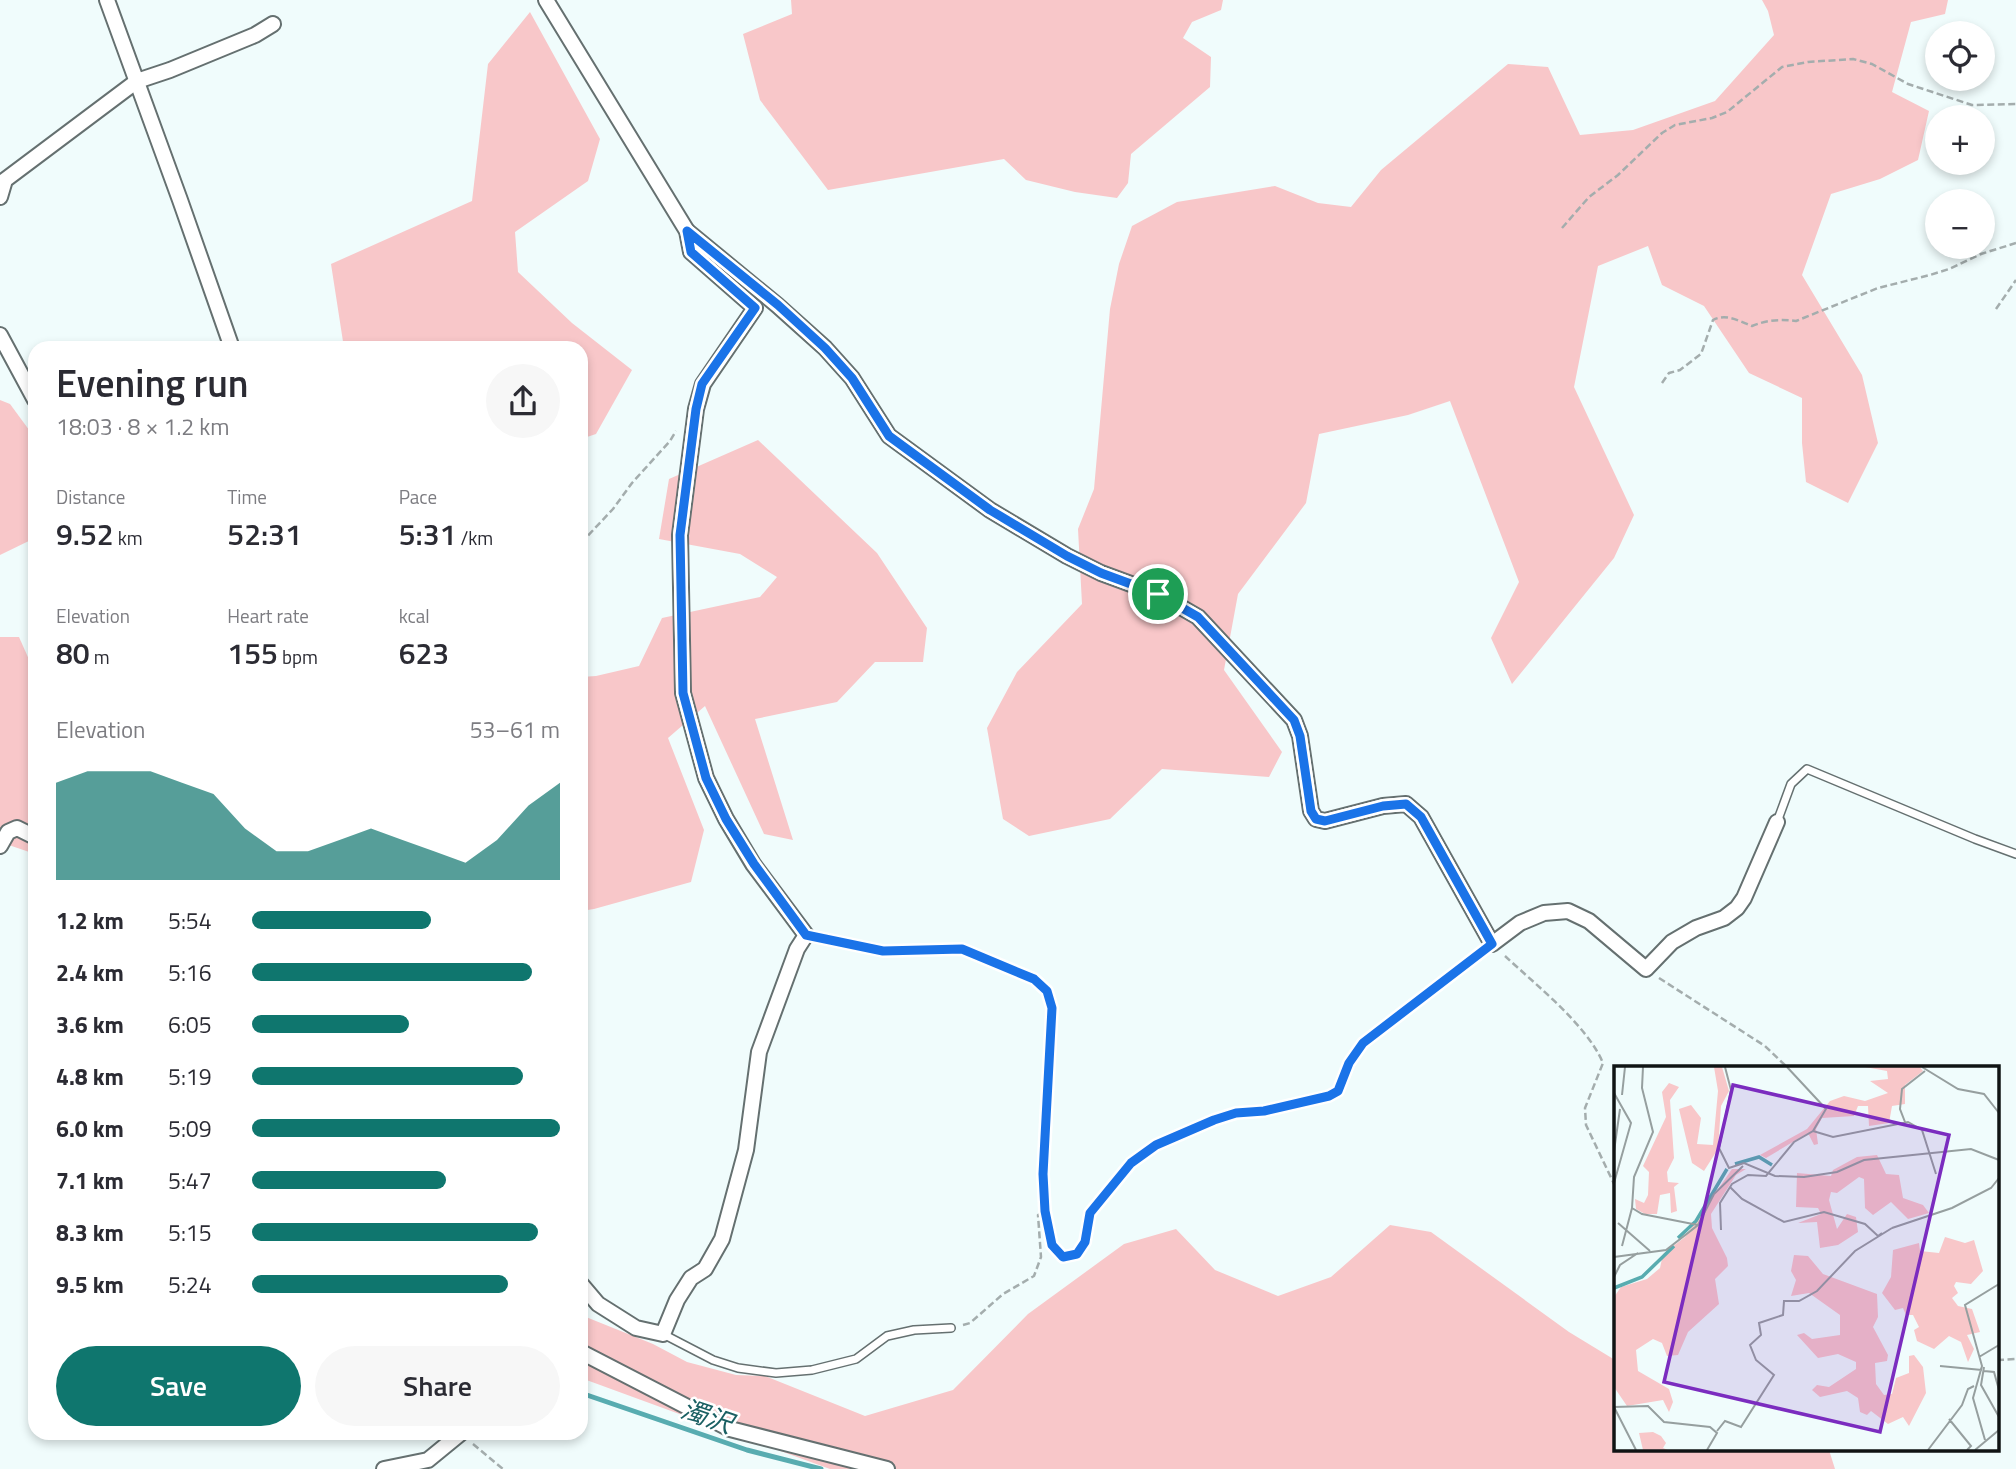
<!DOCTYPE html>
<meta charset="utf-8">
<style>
body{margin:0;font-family:"Titillium Web","Noto Sans JP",sans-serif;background:#f7f7f7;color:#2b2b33;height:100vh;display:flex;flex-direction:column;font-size:26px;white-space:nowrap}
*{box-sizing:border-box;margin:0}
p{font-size:23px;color:#7c7c81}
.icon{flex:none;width:38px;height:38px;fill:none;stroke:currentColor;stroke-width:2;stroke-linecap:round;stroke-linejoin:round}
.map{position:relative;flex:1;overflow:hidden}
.drawer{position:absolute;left:28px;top:341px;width:560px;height:1099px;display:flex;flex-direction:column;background:#fff;border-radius:21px;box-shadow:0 4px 10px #0003}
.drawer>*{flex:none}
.tools{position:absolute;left:1925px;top:21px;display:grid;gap:14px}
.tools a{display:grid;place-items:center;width:70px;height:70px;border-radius:50%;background:#fff;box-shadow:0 4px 10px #0003;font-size:35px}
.pin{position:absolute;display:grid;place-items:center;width:60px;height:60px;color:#fff;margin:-30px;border:4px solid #fff;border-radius:50%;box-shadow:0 2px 7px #0007}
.round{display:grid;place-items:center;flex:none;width:74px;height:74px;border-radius:37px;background:#f7f7f7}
.summary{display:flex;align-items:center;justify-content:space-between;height:119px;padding:0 28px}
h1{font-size:38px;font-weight:600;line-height:52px}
.metrics{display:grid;grid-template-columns:repeat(3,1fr);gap:10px;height:119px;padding:7px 28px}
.metrics div{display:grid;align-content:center}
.metrics b{font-size:30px;font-weight:600}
.metrics small{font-size:19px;font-weight:400}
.metrics p{font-size:19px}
.chart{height:196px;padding:14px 28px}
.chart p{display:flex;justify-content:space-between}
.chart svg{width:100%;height:126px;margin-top:7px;fill:#0f766e;opacity:.7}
.button{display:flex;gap:14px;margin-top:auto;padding:14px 28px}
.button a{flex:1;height:80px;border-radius:42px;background:#0f766e;color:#fff;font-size:28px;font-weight:600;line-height:80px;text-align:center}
.button a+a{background:#f7f7f7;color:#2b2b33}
ul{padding:0 28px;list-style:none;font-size:23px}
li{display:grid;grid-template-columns:112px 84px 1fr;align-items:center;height:52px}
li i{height:18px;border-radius:9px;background:#0f766e}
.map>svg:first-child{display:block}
.green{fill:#f8c7c9}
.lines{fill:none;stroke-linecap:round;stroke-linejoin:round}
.stream{stroke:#58acb0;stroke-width:5}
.service-casing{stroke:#657070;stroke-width:10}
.minor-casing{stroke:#657070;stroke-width:18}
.path{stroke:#a4adad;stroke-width:2.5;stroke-dasharray:7 3.5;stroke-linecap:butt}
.service{stroke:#fff;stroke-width:7}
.minor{stroke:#fff;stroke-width:14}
.route-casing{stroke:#fff;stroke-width:14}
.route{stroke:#1a73e8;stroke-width:9}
.labels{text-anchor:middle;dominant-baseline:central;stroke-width:5;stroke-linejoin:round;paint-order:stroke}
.water-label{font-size:26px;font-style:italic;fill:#1a6063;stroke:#fff}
.inset-river{fill:none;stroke:#58acb0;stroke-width:3.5}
.inset-road{fill:none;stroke:#969f9f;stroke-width:2}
.view{fill:#7b2cbf;fill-opacity:0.15;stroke:#7b2cbf;stroke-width:3.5}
.inset-edge{fill:none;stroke:#101414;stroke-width:3.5}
</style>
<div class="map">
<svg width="2016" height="1469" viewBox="0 0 2016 1469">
<rect width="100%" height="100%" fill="#f0fcfc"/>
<g class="green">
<path d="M791,0H1223L1221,10L1192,22L1183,38L1211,57L1210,87L1131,154L1128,183L1117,198L1075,192L1026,180L1004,159L828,190L760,100L743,34L792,14Z"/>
<path d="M1762,0H1948L1945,14L1911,22L1892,92L1929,111L1918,160L1880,179L1831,194L1802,275L1862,375L1878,443L1848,503L1806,482L1802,443V398L1749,373L1704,306L1662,285L1648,246L1598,266L1574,387L1634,515L1614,558L1512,684L1491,638L1519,582L1450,401L1408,415L1319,434L1306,503L1238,594L1224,670L1282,752L1269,777L1162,769L1110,819L1029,836L1003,819L987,728L1017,672L1082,604L1078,529L1094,489L1110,309L1119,264L1132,226L1177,202L1275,186L1318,203L1351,207L1381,170L1508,64L1548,67L1580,135L1633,130L1715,101L1774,35L1768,11Z"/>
<path d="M530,12L600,139L588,181L515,232L518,272L572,323L632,370L596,434L581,439V348H344L331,264L472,201L488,64Z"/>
<path d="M0,400L10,404L35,438V538L0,555Z"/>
<path d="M758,440L877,553L927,628L923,662H875L837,702L755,719L793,840L764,834L705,706L668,738L704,830L691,882L594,909L581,911V677L596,676L639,666L662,618L760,597L777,577L740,554L659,539L669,479Z"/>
<path d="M0,637H19L35,673V854L0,842Z"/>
<path d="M1390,1225L1431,1232L1569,1332L1615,1360V1450H1829L1835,1469H830L581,1378V1315L653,1344L687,1362L736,1375L765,1376L865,1416L953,1390L1028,1314L1124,1244L1176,1229L1215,1270L1278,1296L1331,1277Z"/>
</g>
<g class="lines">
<path class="stream" d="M581,1393L747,1450L821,1469"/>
<defs>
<g id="service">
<path d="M1777,822L1791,784L1807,769L1975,839L2016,854"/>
<path d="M663,1334L713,1360L738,1368L776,1373L812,1370L856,1359L887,1336L914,1330L951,1328"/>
</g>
<g id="minor">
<path d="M107,0L180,200L232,348"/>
<path d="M546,0L687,231L691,252L755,308L703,384L696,409L680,535L683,693L706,778L726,819L753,864L806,935L797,949L759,1052L746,1150L722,1239L705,1269L691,1278L677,1300L663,1334L636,1328L598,1304L581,1284"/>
<path d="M0,197L5,180L137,81L170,70L255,35L273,24"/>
<path d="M687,231L777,305L825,348L852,378L889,436L990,510L1067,556L1101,573L1158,594L1198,617L1294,720L1300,736L1311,811L1316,819L1325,821L1383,806L1406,804L1421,817L1492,944L1520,923L1544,913L1568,911L1589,921L1646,969L1672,942L1696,928L1724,918L1737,908L1744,898L1777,822"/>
<path d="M0,335L35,400"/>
<path d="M0,846L8,832L17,828L35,837"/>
<path d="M581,1352L730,1429L887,1469"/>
<path d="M384,1469L428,1460L461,1433"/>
</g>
</defs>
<use href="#service" class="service-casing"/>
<use href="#minor" class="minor-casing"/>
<g class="path">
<path d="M1562,228L1589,197L1618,175L1662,133L1675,125L1712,118L1727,112L1782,67L1808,62L1853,59L1872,64L1908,84L1972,105L2016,104"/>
<path d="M1996,309L2016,280"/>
<path d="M1662,383L1669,373L1680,370L1701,354L1713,320C1726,313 1739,321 1752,326C1767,320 1780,319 1796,321L1878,288L1930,275L1949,269L1981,254L2016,243"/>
<path d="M581,543L613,509L632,483L670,441L676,431"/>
<path d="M819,938L883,951L962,949L1034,979L1047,991L1052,1008L1043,1174L1045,1211L1052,1245L1063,1257L1077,1254L1085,1242L1090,1213L1131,1163L1156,1145L1214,1120L1236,1113L1263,1111L1329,1096C1346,1087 1341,1077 1349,1062C1353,1056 1359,1049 1363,1043L1481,952"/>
<path d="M1505,956C1536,985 1587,1025 1603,1063L1585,1108L1586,1125L1615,1186"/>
<path d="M1659,978L1765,1046L1788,1068"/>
<path d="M963,1325L970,1323L1003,1294L1034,1276L1041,1257L1038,1215L1045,1211"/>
<path d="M1997,1360L2016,1359"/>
<path d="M473,1444L503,1469"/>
</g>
<use href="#service" class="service"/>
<use href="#minor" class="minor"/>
</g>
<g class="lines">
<defs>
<path id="route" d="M687,231L778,305L825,348L852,378L889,436L990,510L1067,556L1101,573L1158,594L1198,617L1294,720L1300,736L1311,811L1316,819L1325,821L1383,806L1406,804L1421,817L1492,944L1363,1043L1349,1063L1338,1091L1329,1096L1264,1111L1236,1113L1214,1120L1156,1145L1131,1163L1090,1213L1085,1242L1077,1254L1063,1257L1052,1245L1045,1211L1043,1174L1052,1008L1047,991L1034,979L962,949L883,951L806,935L754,864L726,819L706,778L683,693L680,535L696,409L702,384L755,308L691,252Z"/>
</defs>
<use href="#route" class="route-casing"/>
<use href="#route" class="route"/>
</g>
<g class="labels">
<g class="water-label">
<text transform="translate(707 1416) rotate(19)">濁沢</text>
</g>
</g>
<g transform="translate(1614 1066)">
<rect width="385" height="385" fill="#f0fcfc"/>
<path d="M100,1H108L115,25L107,40L104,83L90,105L78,97L65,43L77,39L87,52L83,78L99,79L104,25ZM251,1H306L309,5L291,19V38L278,40L275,57L255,60L254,40H244L240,50L208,52L202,63L204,78L200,79L194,67L152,92L146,89L193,63L216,35L230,30L251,35L274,27L256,15L274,13L273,5ZM55,17L65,21L56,34L60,92L53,106L54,116L65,117L60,121L63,145L57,147L56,127L46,129L43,148H31L22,143L21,133L30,137L34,129L35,106L29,100L52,51L48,26ZM263,89L272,108L285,109L289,132L309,139L315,147L294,153L277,136L259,149L251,142L250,113L245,111L223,127L217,126L215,134L223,163L233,148L242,151L244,166L224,179L206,182L203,156L184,157L207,148L204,142L182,141L183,107L217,110L219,104L243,91ZM118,103H132L122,109L97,148L98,162L113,192L114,200L101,213L105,238L74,266L64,289L53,290L48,277L39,273L22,284L24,305L55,323L59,336L55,346L49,334L13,340L0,321V231L7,221L33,213L46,202L49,188L71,171ZM331,171L351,177L360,174L369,205L357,218L342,216L340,220L344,227L338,232L344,240L358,243L366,266L353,269L360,283L354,296L347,276L335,270L320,283L303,275L300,264L305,261L299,249H292L289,242L281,244L268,227L277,211L279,184L305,177L306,185L325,187ZM180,189L194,190L209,208L263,228L264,251L259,261L274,289L273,295L261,297L262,318L270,329L278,328L282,312L295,307V290L300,289L309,301L312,327L295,360L289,351L274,358L257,345L253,349L246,346L244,332L233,325L206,331L198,324L203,319L215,321L242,303V296L224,288L204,292L183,269L190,267L198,273L226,269V249L195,227L177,230L182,214L177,205ZM39,366L47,370L52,377L49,382L54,384H29L25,367Z" fill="#f8c7c9"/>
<path class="inset-river" d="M121,98L145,91L158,99M64,172L82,155L113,103M0,222L28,211L60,180"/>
<path class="inset-road" d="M111,1L117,24L105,82L115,102L130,97L161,110L190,111L223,106L250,94L357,83L385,94M308,1L344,23L370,28L385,47M0,27L17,57L0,117M8,29L11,1M291,56L286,43L288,23L311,5M199,65L219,71L294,56L308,64L322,108M0,85L6,43M116,121L128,133L170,156L210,146L251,158L264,170L268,167M18,142L28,148L84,159M4,157L36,185M278,162L338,142L377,122L385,112M107,164L106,137L118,118L134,109L152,110L180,76L199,65L212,43L173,1M8,180L18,142L20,111L39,66L28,22L29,1M0,191L52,184L84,159L100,128L129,100M0,211L6,199L24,187M365,291L385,279M326,300L368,304M370,301L367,319L385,351M370,305L380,306L385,324M0,341L34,340L50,356L96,361L103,367L93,384M0,341L22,384M335,353L357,380L353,384M103,365L111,355L127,361L160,309L142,294L136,279L147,269L145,257L169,249L170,235H185L203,225L241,185L278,162M371,374L359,332L368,300L351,239L385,218M314,384L348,339L354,323L360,320M361,384L385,364"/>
<path class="view" d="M119,19L335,69L266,366L50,316Z"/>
<rect width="385" height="385" class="inset-edge"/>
</g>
</svg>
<div class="tools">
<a><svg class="icon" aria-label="locate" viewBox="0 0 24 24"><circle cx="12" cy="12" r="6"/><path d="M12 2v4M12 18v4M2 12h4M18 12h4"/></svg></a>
<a>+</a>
<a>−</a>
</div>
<div class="pin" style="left:1158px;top:594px;background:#1e9e55"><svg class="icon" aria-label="arrive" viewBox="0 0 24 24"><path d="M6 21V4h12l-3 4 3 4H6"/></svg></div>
<section class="drawer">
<div class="summary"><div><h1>Evening run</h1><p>18:03 · 8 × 1.2 km</p></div><a class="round"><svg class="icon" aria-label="share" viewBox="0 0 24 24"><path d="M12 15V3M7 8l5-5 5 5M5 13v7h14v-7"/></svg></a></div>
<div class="metrics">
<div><p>Distance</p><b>9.52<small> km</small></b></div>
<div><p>Time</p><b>52:31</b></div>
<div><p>Pace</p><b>5:31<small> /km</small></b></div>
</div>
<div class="metrics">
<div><p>Elevation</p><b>80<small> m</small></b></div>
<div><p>Heart rate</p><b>155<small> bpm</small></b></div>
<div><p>kcal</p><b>623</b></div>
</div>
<div class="chart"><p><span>Elevation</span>53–61 m</p>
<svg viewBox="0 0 160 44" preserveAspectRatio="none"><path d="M0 44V10L10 6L20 6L30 6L40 10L50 14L60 26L70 34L80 34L90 30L100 26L110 30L120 34L130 38L140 30L150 18L160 10V44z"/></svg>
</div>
<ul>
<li><b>1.2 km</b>5:54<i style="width:58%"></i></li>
<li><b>2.4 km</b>5:16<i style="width:91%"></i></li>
<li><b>3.6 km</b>6:05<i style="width:51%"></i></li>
<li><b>4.8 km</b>5:19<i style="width:88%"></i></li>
<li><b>6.0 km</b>5:09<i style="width:100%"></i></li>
<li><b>7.1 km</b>5:47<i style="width:63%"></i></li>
<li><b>8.3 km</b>5:15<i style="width:93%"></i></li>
<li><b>9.5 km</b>5:24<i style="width:83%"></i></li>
</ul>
<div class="button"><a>Save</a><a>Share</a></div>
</section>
</div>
